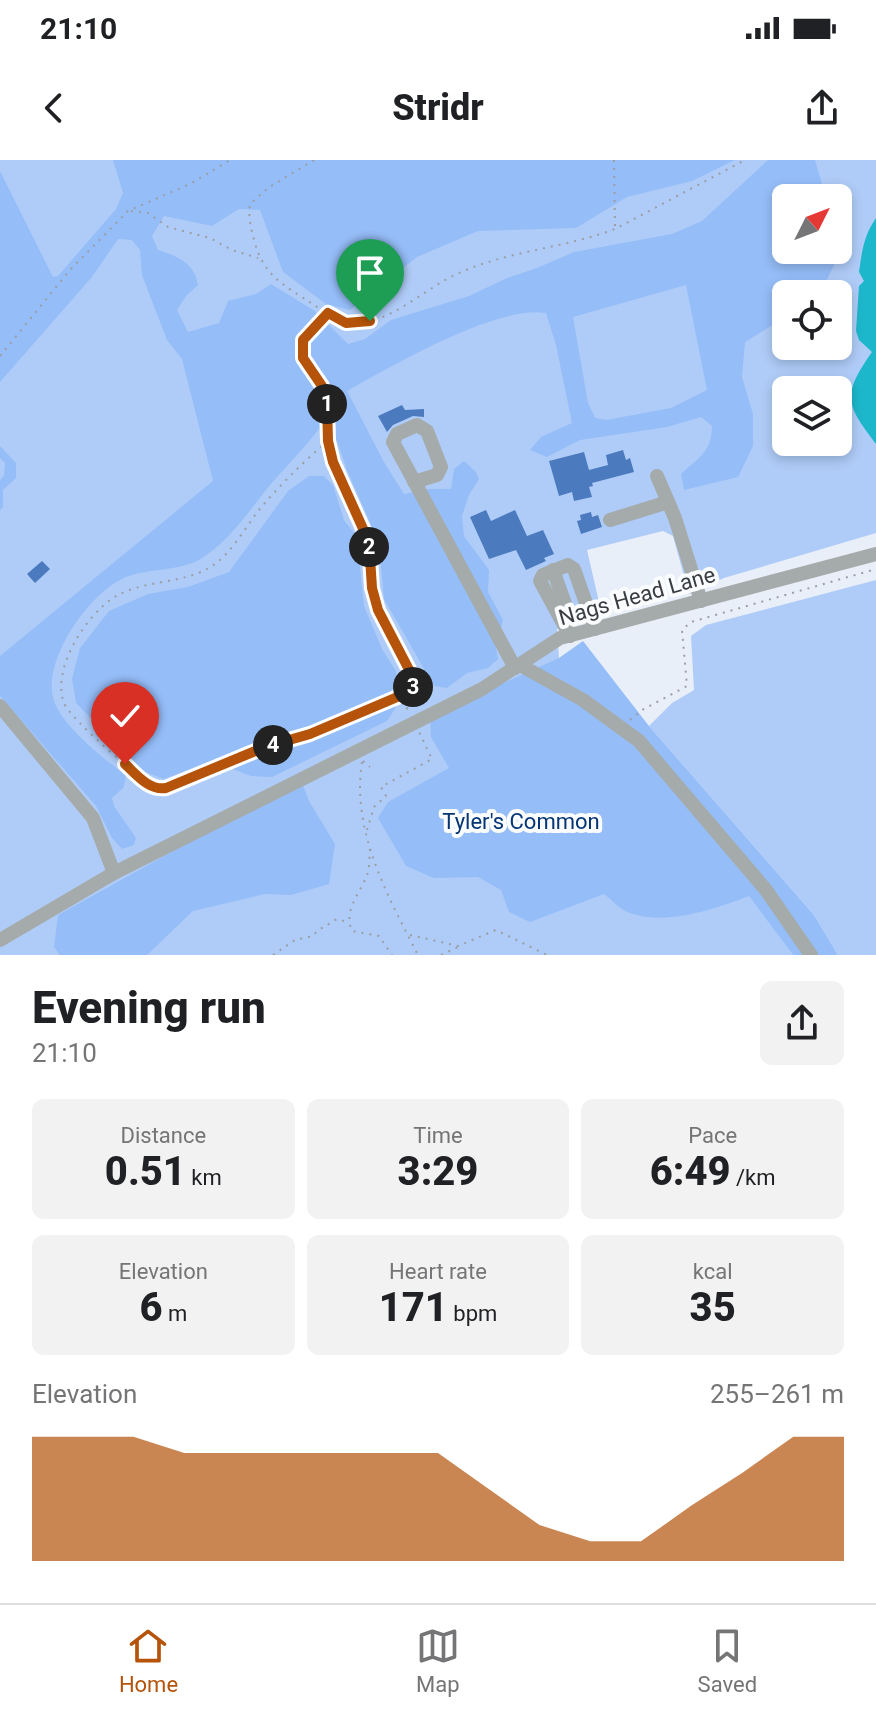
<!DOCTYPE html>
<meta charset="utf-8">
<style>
body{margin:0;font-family:Roboto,sans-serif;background:#f2f2f2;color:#202124;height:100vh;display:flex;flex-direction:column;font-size:30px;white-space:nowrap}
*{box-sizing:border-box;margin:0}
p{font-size:26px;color:#757577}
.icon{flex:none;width:44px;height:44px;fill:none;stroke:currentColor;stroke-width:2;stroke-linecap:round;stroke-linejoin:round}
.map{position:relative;height:795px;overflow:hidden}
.drawer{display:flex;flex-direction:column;background:#fff;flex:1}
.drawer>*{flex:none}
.needle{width:52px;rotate:48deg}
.controls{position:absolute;left:772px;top:24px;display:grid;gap:16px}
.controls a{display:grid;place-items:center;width:80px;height:80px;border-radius:12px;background:#fff;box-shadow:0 4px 12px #0003;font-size:40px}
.pin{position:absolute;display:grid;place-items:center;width:68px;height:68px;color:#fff;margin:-82px -34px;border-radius:50% 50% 50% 0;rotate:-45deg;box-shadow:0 0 8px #0007}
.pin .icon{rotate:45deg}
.km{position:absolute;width:40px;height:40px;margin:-20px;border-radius:50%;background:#222;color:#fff;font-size:22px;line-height:40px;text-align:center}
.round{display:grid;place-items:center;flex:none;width:84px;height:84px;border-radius:12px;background:#f2f2f2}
.overview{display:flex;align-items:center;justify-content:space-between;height:136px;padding:0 32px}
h1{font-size:44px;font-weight:800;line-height:60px}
.metrics{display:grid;grid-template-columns:repeat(3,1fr);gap:12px;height:136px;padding:8px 32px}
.metrics div{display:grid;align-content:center;border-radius:12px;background:#f2f2f2;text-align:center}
.metrics b{font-size:40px;font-weight:800}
.metrics small{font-size:22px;font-weight:400}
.metrics p{font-size:22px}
.chart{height:224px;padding:16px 32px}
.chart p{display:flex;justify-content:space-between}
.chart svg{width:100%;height:144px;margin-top:8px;fill:#b45309;opacity:.7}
.status{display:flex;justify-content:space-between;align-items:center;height:56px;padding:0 40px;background:#fff;direction:ltr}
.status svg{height:22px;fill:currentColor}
header{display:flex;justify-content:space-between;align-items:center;height:104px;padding:0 32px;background:#fff;font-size:36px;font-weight:800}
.dock{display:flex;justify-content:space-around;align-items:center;height:112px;border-top:2px solid #e0e0e0;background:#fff;font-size:22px;color:#757577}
.dock a{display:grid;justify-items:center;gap:4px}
.dock .on{color:#b45309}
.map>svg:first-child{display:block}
.green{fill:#afccf8;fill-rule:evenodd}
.forest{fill:#95bdf8;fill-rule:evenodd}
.water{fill:#1db7cb}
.building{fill:#4b7abf}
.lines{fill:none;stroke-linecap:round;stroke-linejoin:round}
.path{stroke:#9a9ea5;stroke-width:2;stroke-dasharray:2 6;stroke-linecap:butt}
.minor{stroke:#a5abaa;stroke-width:14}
.route-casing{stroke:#fff;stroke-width:16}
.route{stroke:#b45309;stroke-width:10}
.labels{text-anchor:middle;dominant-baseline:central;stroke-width:8;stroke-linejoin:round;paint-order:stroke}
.street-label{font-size:22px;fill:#3a3d40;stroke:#fbfcfe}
.park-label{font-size:22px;fill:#053574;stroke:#fbfcfe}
</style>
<div class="status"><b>21:10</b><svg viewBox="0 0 49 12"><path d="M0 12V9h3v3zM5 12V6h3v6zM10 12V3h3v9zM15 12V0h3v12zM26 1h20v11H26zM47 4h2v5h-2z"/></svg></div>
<header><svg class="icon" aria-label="back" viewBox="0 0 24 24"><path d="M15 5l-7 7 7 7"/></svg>Stridr<svg class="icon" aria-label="share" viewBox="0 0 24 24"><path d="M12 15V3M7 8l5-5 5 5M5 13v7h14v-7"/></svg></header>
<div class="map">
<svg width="876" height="795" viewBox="0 0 876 795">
<rect width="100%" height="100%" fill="#e9eff8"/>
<g class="green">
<path d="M0,0H876V373L724,418L689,434L673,376L663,371L587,390L602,455L557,469L559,498L717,691L793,795H0ZM786,38H838V90H786ZM786,134H838V186H786ZM786,230H838V282H786Z"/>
<path d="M876,420V795H838L814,755L649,566L672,543L694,530L691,476L706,465Z"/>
</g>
<g class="forest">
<path d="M113,0H735L692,21L627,37L576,68L478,71L417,97L350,150L326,144L283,112L260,50L239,49L212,66L164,56L152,76L158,90C177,96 195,103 198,125L186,136L177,150L188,172L219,163L228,141L256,134L271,124L315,151L348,184L365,179L391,160L469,136L507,118L537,108L574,92L672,74L702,61L768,0H815L826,38H786V90H835L837,99L820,134H786V163L771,166L745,182L742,217L753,254V286L738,317L684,330L681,314C698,298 712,292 712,266L701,257L667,267L580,280L547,297L530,290L541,277L572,263L556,185L546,153C496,145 392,206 347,231L384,302L404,334L430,329H451L454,309L464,301L476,312L479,319L469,335L462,356L464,376L489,410L488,432L503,460L496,488L498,499L488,508L467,513L447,528L434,526L384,439L379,383L347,310L334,273L333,250C314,278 292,300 270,325C249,351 228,383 199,400C176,412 143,408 122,419C88,435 41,502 54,541C63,567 104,599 126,615L124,627L112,638L114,646L136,678L134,685L122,689L112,678L96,646L0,536V496L213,321L182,199L167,180L142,115L140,90L132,80L118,79L92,117L0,222V11L53,117L58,116L116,49L123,33ZM686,125L707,230L671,248L606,260L595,258L588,243L573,157Z"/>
<path d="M0,286L16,303V318L3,330V347L0,350V320L4,316L5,303L0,298Z"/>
<path d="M309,316H324L333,325L344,360L357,377L364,446L382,489L396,511L395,549L387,561L272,617L251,616L212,601L164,619L143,611L76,543L72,519L80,488L109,451L148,434L188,427L229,412L288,331Z"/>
<path d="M583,481L649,566L814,755L838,795H793L749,736C716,749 665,766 630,753C620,750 612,740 604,734L530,762L509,752L501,730L478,717L434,718L406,706L378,658L388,642L449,608L431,577L430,556L559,498Z"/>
<path d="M301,620L309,641L335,684L329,724L291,735L265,734L193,751L147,795H60L54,787L58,755Z"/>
</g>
<path class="water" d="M876,58V284C846,244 841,236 872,192L859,180L856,171L859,126L864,121L859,112C862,91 864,75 876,58Z"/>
<g class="building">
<path d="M402,245L405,250L424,249V257L413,256L393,265L387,272L378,256Z"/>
<path d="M623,290L626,300L630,298L634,312L592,323L593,326L589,327L592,337L574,341L572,332L559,336L549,301L584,292L589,310L608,305L606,295Z"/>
<path d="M486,350L491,361L515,350L527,376L543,370L554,394L544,398L546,401L526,410L516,390L489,399L470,357Z"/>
<path d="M591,352L592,357L598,355L602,367L581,374L577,361L581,360L580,355Z"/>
<path d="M42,401L50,409L35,423L27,414Z"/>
</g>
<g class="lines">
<g class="path">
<path d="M314,0L268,28L250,44C248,57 251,68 254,80C264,117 284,125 314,145C327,153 342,165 358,164C386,162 421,134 445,120C498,91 559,90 615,69L745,0"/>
<path d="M614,0L615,67"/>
<path d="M131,51L148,53L168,67L210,78L232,90L258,98"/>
<path d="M328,153L303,180L301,190L303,198L322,226L327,243L328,281L333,302L369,382L372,428L378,450L417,525L405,553"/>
<path d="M0,196L70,110L128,51L192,23L230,0"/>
<path d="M328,281C303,302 280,325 259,350C245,368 231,394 212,406C183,425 142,419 113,438C86,456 51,509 64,543C70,559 142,621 158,630L174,626L196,614L265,587L310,574L395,538L417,525"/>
<path d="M630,560L642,550L687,526L682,470L691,462L876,409"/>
<path d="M363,601L370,607"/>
<path d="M362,602C351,670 388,737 418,795"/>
<path d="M367,670L374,647L386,636L381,627L432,599L419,572"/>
<path d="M370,689C369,697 370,708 367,715C360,734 343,750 352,771L379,776L392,795"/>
<path d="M410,775L458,786L496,770L547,795"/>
<path d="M273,795L295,780L313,776L317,771L337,759L347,762"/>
<path d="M441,795L458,787"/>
</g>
<g class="minor">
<path d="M657,316L675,358L701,441"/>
<path d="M414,322L437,315L441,307L427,271L417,265L397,274L393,282L515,508"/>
<path d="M610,360L668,342"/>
<path d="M553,410L568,452L564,461"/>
<path d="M570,476L540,421L543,415L568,405L574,409L595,469"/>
<path d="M520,505L583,540L639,581L766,730L811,795"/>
<path d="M0,546L93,658L114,713"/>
<path d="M0,780L114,713L482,529L560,478L876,394"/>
</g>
</g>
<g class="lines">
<defs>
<path id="route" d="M125,604C136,614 149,631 166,628L265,587L310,574L395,538L417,525L378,450L372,428L369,382L333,302L328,281L327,243L322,226L303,198V180L328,153L346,163L370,161"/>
</defs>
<use href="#route" class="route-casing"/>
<use href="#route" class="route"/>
</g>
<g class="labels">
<g class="street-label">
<text transform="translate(637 436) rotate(-16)">Nags Head Lane</text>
</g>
<g class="park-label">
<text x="521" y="661">Tyler's Common</text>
</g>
</g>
</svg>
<div class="controls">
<a><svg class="needle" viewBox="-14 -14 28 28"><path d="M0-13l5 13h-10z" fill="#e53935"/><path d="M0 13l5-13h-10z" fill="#757577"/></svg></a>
<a><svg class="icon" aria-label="locate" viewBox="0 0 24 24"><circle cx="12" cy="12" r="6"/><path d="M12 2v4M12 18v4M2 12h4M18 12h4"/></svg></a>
<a><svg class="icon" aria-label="layers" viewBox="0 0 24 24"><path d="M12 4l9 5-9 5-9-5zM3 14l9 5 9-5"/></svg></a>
</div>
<div class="pin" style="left:370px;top:161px;background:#1e9e55"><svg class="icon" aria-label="arrive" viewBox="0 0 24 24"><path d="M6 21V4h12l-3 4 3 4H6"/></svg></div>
<div class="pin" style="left:125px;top:604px;background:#d93025"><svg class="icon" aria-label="check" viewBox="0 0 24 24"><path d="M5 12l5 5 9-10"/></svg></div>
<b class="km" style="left:327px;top:244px">1</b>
<b class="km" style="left:369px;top:387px">2</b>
<b class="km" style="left:413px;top:527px">3</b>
<b class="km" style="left:273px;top:585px">4</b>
</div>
<section class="drawer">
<div class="overview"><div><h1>Evening run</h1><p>21:10</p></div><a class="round"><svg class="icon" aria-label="share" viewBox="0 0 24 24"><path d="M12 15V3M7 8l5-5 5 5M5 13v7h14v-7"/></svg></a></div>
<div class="metrics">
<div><p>Distance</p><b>0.51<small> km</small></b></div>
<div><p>Time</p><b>3:29</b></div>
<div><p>Pace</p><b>6:49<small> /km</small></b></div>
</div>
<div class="metrics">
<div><p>Elevation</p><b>6<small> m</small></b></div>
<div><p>Heart rate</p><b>171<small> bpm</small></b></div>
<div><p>kcal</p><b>35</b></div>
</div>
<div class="chart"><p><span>Elevation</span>255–261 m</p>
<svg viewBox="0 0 160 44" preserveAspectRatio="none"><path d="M0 44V6L10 6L20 6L30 11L40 11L50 11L60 11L70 11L80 11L90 22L100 33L110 38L120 38L130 27L140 17L150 6L160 6V44z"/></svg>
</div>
</section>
<nav class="dock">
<a class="on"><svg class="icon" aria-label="home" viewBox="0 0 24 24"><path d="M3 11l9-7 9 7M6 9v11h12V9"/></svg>Home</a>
<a><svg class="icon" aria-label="map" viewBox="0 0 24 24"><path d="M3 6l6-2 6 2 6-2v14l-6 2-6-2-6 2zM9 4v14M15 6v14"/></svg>Map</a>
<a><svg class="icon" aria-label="saved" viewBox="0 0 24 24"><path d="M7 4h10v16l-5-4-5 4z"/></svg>Saved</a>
</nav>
